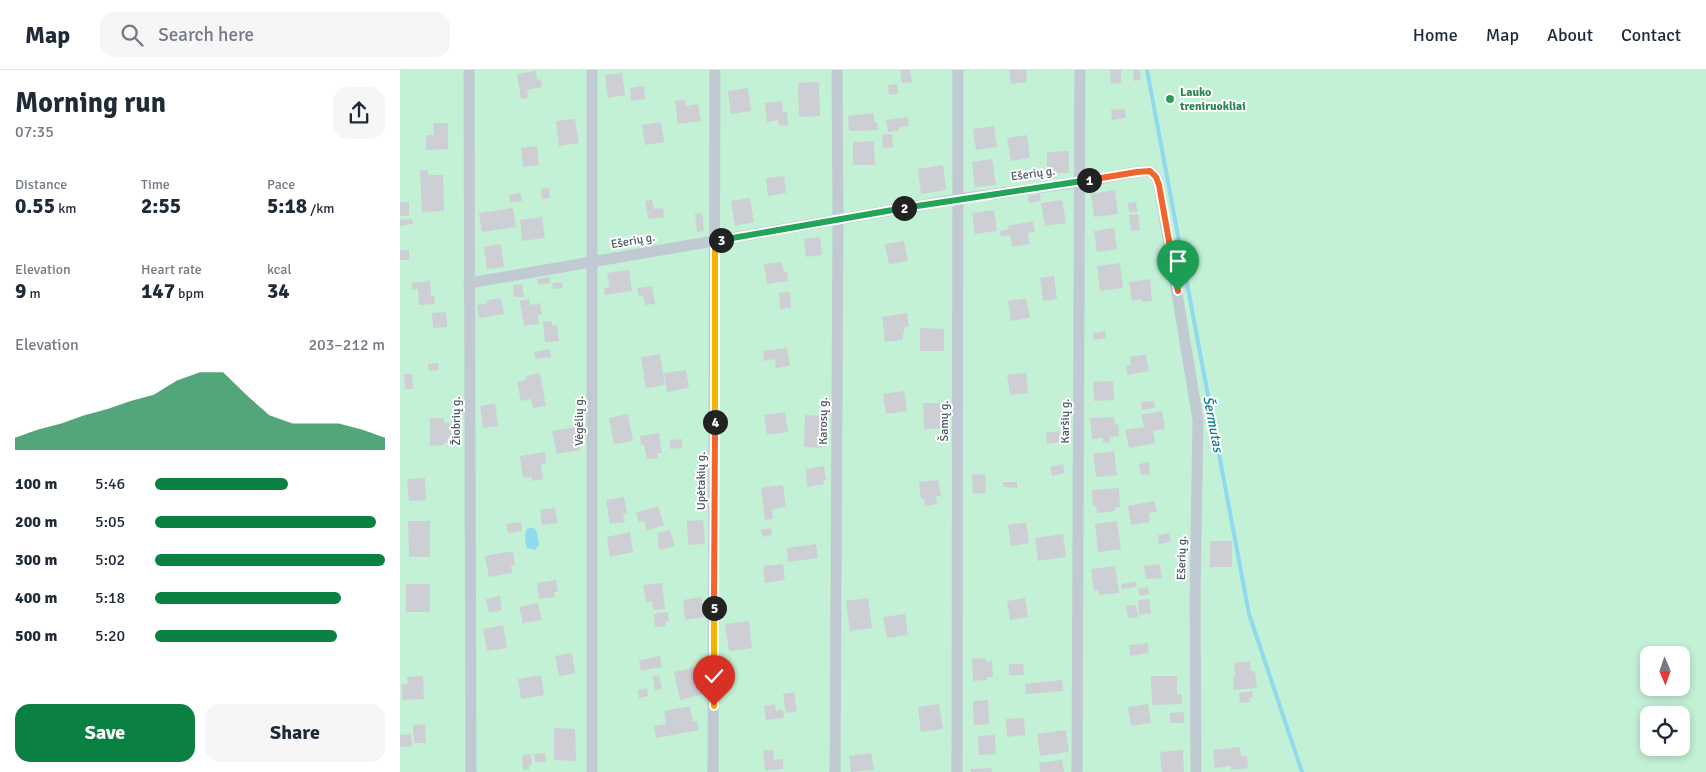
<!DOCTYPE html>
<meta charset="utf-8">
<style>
body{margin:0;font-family:Signika,sans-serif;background:#f6f6f7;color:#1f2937;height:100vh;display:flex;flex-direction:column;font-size:19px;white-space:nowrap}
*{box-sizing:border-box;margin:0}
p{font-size:16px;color:#747a83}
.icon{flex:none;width:28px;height:28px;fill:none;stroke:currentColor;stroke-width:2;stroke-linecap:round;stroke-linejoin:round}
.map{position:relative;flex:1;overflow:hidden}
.details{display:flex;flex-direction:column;background:#fff;width:400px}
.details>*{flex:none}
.needle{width:32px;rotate:178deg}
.buttons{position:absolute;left:1240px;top:576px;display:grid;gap:10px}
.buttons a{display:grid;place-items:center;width:50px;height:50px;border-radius:10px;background:#fff;box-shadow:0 2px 8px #0003;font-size:25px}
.pin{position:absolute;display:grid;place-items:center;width:42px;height:42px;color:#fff;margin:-51px -21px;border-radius:50% 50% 50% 0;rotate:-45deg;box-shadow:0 0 5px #0007}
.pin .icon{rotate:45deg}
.km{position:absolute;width:25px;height:25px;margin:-12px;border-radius:50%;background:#222;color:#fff;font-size:14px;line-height:25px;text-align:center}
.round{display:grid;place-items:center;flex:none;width:52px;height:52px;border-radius:15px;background:#f6f6f7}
.headline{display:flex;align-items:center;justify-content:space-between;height:85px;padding:0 15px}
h1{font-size:28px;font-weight:800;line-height:38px}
.metrics{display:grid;grid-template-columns:repeat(3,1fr);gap:8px;height:85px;padding:5px 15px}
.metrics div{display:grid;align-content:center}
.metrics b{font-size:21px;font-weight:800}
.metrics small{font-size:14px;font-weight:400}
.metrics p{font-size:14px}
.chart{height:140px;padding:10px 15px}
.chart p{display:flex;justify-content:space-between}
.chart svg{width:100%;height:90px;margin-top:5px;fill:#0b8043;opacity:.7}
.button{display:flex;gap:10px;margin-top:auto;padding:10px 15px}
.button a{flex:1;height:58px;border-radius:15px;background:#0b8043;color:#fff;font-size:20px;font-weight:800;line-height:58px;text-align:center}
.button a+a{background:#f6f6f7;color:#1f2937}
ul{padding:0 15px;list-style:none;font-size:16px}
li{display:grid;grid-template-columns:80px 60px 1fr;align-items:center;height:38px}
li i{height:12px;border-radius:6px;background:#0b8043}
header{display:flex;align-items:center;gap:30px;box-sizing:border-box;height:70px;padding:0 25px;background:#fff;border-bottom:1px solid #e0e1e3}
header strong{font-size:24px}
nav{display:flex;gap:28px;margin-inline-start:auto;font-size:18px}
.search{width:350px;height:45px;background:#f6f6f7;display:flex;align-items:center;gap:12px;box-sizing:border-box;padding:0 18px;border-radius:15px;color:#747a83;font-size:19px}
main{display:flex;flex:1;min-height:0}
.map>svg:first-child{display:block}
.green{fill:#c3f1d5;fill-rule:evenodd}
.water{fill:#90daee}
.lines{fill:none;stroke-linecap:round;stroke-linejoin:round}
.stream{stroke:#90daee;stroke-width:4}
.building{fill:#cdcfd5}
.street{stroke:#c1cad2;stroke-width:11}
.split-1-casing{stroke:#fff;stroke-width:10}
.split-2-casing{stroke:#fff;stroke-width:10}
.split-3-casing{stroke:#fff;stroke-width:10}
.split-4-casing{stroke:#fff;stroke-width:10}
.split-5-casing{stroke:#fff;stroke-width:10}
.split-6-casing{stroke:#fff;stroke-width:10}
.split-1{stroke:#f0652b;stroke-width:6}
.split-2{stroke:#22a559;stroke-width:6}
.split-3{stroke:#22a559;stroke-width:6}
.split-4{stroke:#f5b400;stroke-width:6}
.split-5{stroke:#f0652b;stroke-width:6}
.split-6{stroke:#f5b400;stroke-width:6}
.leisure-dot{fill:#2e9e5b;stroke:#fff;stroke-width:2}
.labels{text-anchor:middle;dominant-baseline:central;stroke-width:4;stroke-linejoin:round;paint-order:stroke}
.leisure-label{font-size:12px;font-weight:bold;fill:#27864d;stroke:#fff;text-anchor:start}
.street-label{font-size:12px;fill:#4a5661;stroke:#fff}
.water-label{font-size:14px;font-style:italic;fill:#0c7c9b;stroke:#fff}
</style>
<header>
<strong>Map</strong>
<div class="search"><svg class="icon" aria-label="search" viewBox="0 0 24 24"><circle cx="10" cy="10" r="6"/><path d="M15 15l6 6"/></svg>Search here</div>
<nav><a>Home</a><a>Map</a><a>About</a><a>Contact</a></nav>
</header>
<main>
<section class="details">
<div class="headline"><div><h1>Morning run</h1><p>07:35</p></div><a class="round"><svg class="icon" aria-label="share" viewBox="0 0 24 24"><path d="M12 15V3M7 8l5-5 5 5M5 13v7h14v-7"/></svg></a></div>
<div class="metrics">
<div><p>Distance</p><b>0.55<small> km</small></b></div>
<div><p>Time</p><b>2:55</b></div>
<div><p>Pace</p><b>5:18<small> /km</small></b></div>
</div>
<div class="metrics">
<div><p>Elevation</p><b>9<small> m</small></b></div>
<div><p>Heart rate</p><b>147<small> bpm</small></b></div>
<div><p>kcal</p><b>34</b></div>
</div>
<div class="chart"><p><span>Elevation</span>203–212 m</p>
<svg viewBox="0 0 160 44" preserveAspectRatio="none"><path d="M0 44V38L10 34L20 31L30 27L40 24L50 20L60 17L70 10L80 6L90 6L100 17L110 27L120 31L130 31L140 31L150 34L160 38V44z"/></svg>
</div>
<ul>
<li><b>100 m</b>5:46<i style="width:58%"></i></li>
<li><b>200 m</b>5:05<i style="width:96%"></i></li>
<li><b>300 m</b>5:02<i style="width:100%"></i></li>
<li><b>400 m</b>5:18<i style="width:81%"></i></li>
<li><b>500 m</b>5:20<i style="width:79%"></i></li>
</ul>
<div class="button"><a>Save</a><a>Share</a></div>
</section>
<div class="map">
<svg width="1306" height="702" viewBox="0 0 1306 702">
<rect width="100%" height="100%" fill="#f5f3f3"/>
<path class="green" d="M0,0H1306V702H0ZM1249,585H1281V618H1249ZM1249,645H1281V678H1249Z"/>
<path class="water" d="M130,458H134L137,463L139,475L135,480L127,478C125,473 124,465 127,459Z"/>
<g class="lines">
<path class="stream" d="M747,0L849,544L902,702"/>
</g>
<g class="building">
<path d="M500,0H510L512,12L502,13Z"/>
<path d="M609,0H626L627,12L611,14Z"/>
<path d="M710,0H721V13L711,14Z"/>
<path d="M733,0H740L741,10L734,11Z"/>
<path d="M136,1L137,10L141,9L142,17L127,20L128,28L121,29L117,4Z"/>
<path d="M222,3L225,25L208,28L205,5Z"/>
<path d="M419,12L420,46L399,47L398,13Z"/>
<path d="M497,14L498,24L489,25L488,15Z"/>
<path d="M244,16L245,29L231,31L230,18Z"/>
<path d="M348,18L351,41L331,44L328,21Z"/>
<path d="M285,30L286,36L298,34L301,51L278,54L275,31Z"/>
<path d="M382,31L383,42H387L388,55L379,56L378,50L367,52L365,33Z"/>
<path d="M725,39L726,48L712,50L711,40Z"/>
<path d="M474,43V52H477L478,60L449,61L448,46Z"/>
<path d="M508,47L509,56L499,57V61L488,62L486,50Z"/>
<path d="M175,49L179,73L159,76L156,51Z"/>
<path d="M261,52L264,72L245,75L242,55Z"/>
<path d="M33,53H48V79L26,80V65H34Z"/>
<path d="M594,56L597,77L576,80L573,59Z"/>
<path d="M492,64L493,77L483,78L482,65Z"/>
<path d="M627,65L630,88L611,91L607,68Z"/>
<path d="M474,71L475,95H453V72Z"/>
<path d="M137,76L139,95L123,97L121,78Z"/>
<path d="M669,81V103H647V82Z"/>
<path d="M592,89L596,115L575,117L572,92Z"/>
<path d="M543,95L546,120L521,124L518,99Z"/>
<path d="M20,100H28V105H43L44,141L22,142Z"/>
<path d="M384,106L386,123L368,126L366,108Z"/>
<path d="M149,118L150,128L142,129L141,119Z"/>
<path d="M715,120L718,144L694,147L691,124Z"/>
<path d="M120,123L122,131L110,132L109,125Z"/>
<path d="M640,124L641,131L629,133L628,126Z"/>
<path d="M350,128L354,152L335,156L331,131Z"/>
<path d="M252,130L254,139L263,138L264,147L248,149L245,131Z"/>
<path d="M662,130L666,153L645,156L641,133Z"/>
<rect x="0" y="132" width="9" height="14"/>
<path d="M736,132L737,142H729L728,133Z"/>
<path d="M113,138L116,157L82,162L79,143Z"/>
<path d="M594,140L597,161L575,164L572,143Z"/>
<path d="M302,143L304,161L297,162L295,144Z"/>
<path d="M738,144L740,160L731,161L729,145Z"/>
<path d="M142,147L145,168L122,171L120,150Z"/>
<path d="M12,149L13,154L0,156V150Z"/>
<path d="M633,151L635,162L628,163L630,174L612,177L610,165L601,167L600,161L609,159L608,156Z"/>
<path d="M714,158L717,179L697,182L694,161Z"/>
<path d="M420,167L422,185L406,187L404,169Z"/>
<path d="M504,171L508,191L489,194L485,174Z"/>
<path d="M101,174L104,197L87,199L84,177Z"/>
<rect x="0" y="180" width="9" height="10"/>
<path d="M382,192L384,202H387L388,211L367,214L364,194Z"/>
<path d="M720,193L723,218L700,221L697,196Z"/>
<path d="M229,200L232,221L205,225L204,218L210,217L207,203Z"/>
<path d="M654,206L657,229L643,231L640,208Z"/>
<path d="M150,207V213L138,215L137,209Z"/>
<path d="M750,209L752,231L742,232L741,229L732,231L729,212Z"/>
<path d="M30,211L31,226H34L35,234L19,235L18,219L12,220V213Z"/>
<path d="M162,212L163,218L153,219L152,213Z"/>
<path d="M122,214L124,227H114L113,215Z"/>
<path d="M252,216L255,234L245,235L243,226H239L237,218Z"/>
<path d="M390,222L391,238L380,239L379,223Z"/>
<path d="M101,228L104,244L79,248L77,235L87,233V230Z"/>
<path d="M626,228L630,248L611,251L608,231Z"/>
<path d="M129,229L130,235L140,233L142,245H138L139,254L124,256L120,231Z"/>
<path d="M46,242L47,257L33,258L32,243Z"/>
<path d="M507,243L509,256L505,257L502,270L485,272L482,247Z"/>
<path d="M152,251V256L157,255L159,271L145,272L143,252Z"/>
<path d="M520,258L544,259V281H520Z"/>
<path d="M705,261L706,268L694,270L693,263Z"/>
<path d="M387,278L390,296L376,298L375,289L364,291L363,281Z"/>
<path d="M150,279L151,287L136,289L134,282Z"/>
<path d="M260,284L265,315L246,318L241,287Z"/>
<path d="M746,284L749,301L727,305L726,296L731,295L730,287Z"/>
<path d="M38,293L39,300L29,301L28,294Z"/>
<path d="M286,300L289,318L267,322L264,303Z"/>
<path d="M140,303L146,336L133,338L131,329L121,331L117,312L126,310V306Z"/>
<path d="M626,303L628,323L610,325L607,305Z"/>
<path d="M4,304H12L13,319H5Z"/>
<path d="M713,311L714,330L694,331L693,312Z"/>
<path d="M504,321L507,341L486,344L483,324Z"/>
<path d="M754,331L755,338L742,340L741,332Z"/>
<path d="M95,333L98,356L83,358L80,336Z"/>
<path d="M523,333H543V358L524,359Z"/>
<path d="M762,341L765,359L753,361L755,373L729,378L725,360L744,357L741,345Z"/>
<path d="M385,342L388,362L367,365L364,345Z"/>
<path d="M228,344L233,371L214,374L209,348Z"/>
<path d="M405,345L422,346V378L404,377Z"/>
<path d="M714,347L715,355L718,354L719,366L710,367V372L703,373V368L692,369L690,348Z"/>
<path d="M30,348H44V353H50L51,363L62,362V371L43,373V375L30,376Z"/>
<path d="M176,357L180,380L157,384L152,361Z"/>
<path d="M659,361L661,372L647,374L646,363Z"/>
<path d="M259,363L262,383H257L258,388L247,389L244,375H241L240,366Z"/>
<path d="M282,369V378L270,379V370Z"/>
<path d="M714,381L717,405L696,407L693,384Z"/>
<path d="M145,382L146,393L141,394L143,409L132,411V407L123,408L120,386Z"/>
<path d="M749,392L750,404L741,405L739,394Z"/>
<path d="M663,394L665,403L652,406L650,397Z"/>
<path d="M424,396L426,410H423L424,414L407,417L406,399Z"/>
<path d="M585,404L586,423L573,424L572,405Z"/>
<path d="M25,408L26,430L9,431L7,409Z"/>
<path d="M538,410L541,426H536L537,434L525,436L524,428L521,429L519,412Z"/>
<path d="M603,412H617V418L603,417Z"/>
<path d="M383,415L386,437L372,439L373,449L365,450L361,418Z"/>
<path d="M719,418L720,437H715V441L697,443L696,436H693L692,420Z"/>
<path d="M224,427L227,443L223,444L225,452L210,454L206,430Z"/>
<path d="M754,431L757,442L749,443L750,452L731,455L728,436Z"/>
<path d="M258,436L264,455L247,461L244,451L239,452L236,443Z"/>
<path d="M155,438L158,453L142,455L140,440Z"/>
<path d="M303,450L305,474L288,475L287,451Z"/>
<path d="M8,451H30V487H9Z"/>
<path d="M717,451L721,479L698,482L695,454Z"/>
<path d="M121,452L122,461L108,463L106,454Z"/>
<path d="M626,452L629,473L611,476L608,455Z"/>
<path d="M371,458L372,465L363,467L361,460Z"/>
<path d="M270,460L275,476L259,480L257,471H259L257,463Z"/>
<path d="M230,462L233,482L210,487L207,467Z"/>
<path d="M769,463L771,472L759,474L758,465Z"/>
<path d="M663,464L666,487L638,491L635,468Z"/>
<rect x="810" y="471" width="22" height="26"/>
<path d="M416,474L418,488L388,492L387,478Z"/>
<path d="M113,481L115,495L111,496L112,503L89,507L85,486Z"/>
<path d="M383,494L385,510L365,513L363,496Z"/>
<path d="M760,494L762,508L746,509L744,496Z"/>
<path d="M715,496L719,523L699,525L698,520L694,521L691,499Z"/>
<path d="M156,510L158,522H154L155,527L139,529L137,513Z"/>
<path d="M736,512V517L722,519L721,514Z"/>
<path d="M262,513L265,539L253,540L252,531L246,532L243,515Z"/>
<rect x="6" y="514" width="24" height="28"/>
<path d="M748,517L749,524L740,526L738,519Z"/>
<path d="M100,526L102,540L89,543L86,529Z"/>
<path d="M302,527L304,547L285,550L283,530Z"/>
<path d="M468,528L472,558L450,561L446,531Z"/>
<path d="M625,528L628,547L610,550L607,531Z"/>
<path d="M749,529L751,543L739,545L738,530Z"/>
<path d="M138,533L142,550L123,553L119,537Z"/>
<path d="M736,535L738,547L728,548L726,536Z"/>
<path d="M268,542L269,551L265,552L266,556L255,557L254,544Z"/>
<path d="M505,544L508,565L487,568L483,547Z"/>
<path d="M349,551L352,578L329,581L325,554Z"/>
<path d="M103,555L107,578L87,581L83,559Z"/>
<path d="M748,573L749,583L730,586L729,575Z"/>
<path d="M172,583L175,603L159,606L155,586Z"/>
<path d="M260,586L262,597L241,601L239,590Z"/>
<path d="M586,588V592L592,591L593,607H587V610L573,611L572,589Z"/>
<path d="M850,591L851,601H855L857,618L834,620L833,606H835L834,593Z"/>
<path d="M609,594H623L624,605H609Z"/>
<path d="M297,597L303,624L280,630L274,602Z"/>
<path d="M141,605L144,625L121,629L118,609Z"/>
<path d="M259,605L262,619L255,620L253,606Z"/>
<path d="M23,606L24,629L2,630V614H8L7,607Z"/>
<path d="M751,606H777V624H782V634L752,635Z"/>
<path d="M662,610L663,621L626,624L625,614Z"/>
<path d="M247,618L248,626L239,628L238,620Z"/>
<path d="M852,621L853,627L849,628L850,632L840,633L839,623Z"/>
<path d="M394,622L397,641L386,643L383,624Z"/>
<path d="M588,630L589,654L574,655L573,631Z"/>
<path d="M375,634L376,641L383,639L384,648L366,650L364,636Z"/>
<path d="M539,634L543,659L521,662L518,637Z"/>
<path d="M748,634L751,653L731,656L728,637Z"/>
<path d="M290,636L293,652L297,651L299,660L256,668L254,656L266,654L264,641Z"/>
<path d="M784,642V653H770V643Z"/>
<path d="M624,648L625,665L607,667L606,649Z"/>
<path d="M25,654L26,673H14L13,655Z"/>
<path d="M154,658L175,659L176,691L154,690Z"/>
<path d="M666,660L669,682L640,686L637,664Z"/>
<path d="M11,664L12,676L0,677V665Z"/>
<path d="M595,665L596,684L579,685L578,666Z"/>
<path d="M840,677L841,686H847L848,698L831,700V696L815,698L813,680Z"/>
<path d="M363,680H373L374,690L383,689V699L365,701Z"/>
<path d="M783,680L784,702H762L760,682Z"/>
<path d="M145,683L146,692H135L134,684Z"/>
<path d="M471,683L474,700L451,702L449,686Z"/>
<path d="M131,684L132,695H129V700H123L122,685Z"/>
<path d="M662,690L664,702H640L639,693Z"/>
<path d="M591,698L592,702H571V699Z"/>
</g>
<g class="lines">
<g class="street">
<path d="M69,0L71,702"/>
<path d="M192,0V702"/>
<path d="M69,213L558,129L681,112L737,102L750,101L756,107L759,115L798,350L795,528L796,702"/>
<path d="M313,702L315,0"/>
<path d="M435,702L438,150L437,0"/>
<path d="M557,702L558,0"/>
<path d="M677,702L680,0"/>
</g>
</g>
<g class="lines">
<defs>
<path id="split-1" d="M689,110L737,102L750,101L756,107L759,115L778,221"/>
<path id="split-2" d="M504,138L689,110"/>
<path id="split-3" d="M321,170L504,138"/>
<path id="split-4" d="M315,352V171L321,170"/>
<path id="split-5" d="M314,538L315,352"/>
<path id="split-6" d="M314,636V538"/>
</defs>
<use href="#split-1" class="split-1-casing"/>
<use href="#split-2" class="split-2-casing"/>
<use href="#split-3" class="split-3-casing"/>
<use href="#split-4" class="split-4-casing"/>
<use href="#split-5" class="split-5-casing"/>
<use href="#split-6" class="split-6-casing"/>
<use href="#split-1" class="split-1"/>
<use href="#split-2" class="split-2"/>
<use href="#split-3" class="split-3"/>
<use href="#split-4" class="split-4"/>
<use href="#split-5" class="split-5"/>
<use href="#split-6" class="split-6"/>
</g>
<circle class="leisure-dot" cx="770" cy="29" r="5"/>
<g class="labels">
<g class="leisure-label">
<text x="780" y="22">Lauko<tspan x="780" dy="14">treniruokliai</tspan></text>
</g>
<g class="street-label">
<text transform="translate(633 104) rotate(-8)">Ešerių g.</text>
<text transform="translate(233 171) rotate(-10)">Ešerių g.</text>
<text transform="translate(56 351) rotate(-90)">Žiobrių g.</text>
<text transform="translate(179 351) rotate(-90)">Vėgėlių g.</text>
<text transform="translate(423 351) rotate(-90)">Karosų g.</text>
<text transform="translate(544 351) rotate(-90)">Šamų g.</text>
<text transform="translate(665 351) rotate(-90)">Karšių g.</text>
<text transform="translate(301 411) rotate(-90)">Upėtakių g.</text>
<text transform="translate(782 488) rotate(-89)">Ešerių g.</text>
</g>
<g class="water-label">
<text transform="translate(813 354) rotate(79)">Šermutas</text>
</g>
</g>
</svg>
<div class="buttons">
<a><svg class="needle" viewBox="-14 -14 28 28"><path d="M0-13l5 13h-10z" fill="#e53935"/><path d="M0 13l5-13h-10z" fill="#747a83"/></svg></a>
<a><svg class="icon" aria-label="locate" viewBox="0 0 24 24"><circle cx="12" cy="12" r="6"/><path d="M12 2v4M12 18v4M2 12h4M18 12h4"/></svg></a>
</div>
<div class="pin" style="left:778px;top:221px;background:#1e9e55"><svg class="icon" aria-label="arrive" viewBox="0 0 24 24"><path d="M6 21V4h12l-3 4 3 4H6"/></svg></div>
<div class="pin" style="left:314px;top:636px;background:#d93025"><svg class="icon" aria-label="check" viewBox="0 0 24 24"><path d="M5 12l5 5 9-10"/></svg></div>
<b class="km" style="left:689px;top:110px">1</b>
<b class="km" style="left:504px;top:138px">2</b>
<b class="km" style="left:321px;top:170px">3</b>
<b class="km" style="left:315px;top:352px">4</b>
<b class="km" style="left:314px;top:538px">5</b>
</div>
</main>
